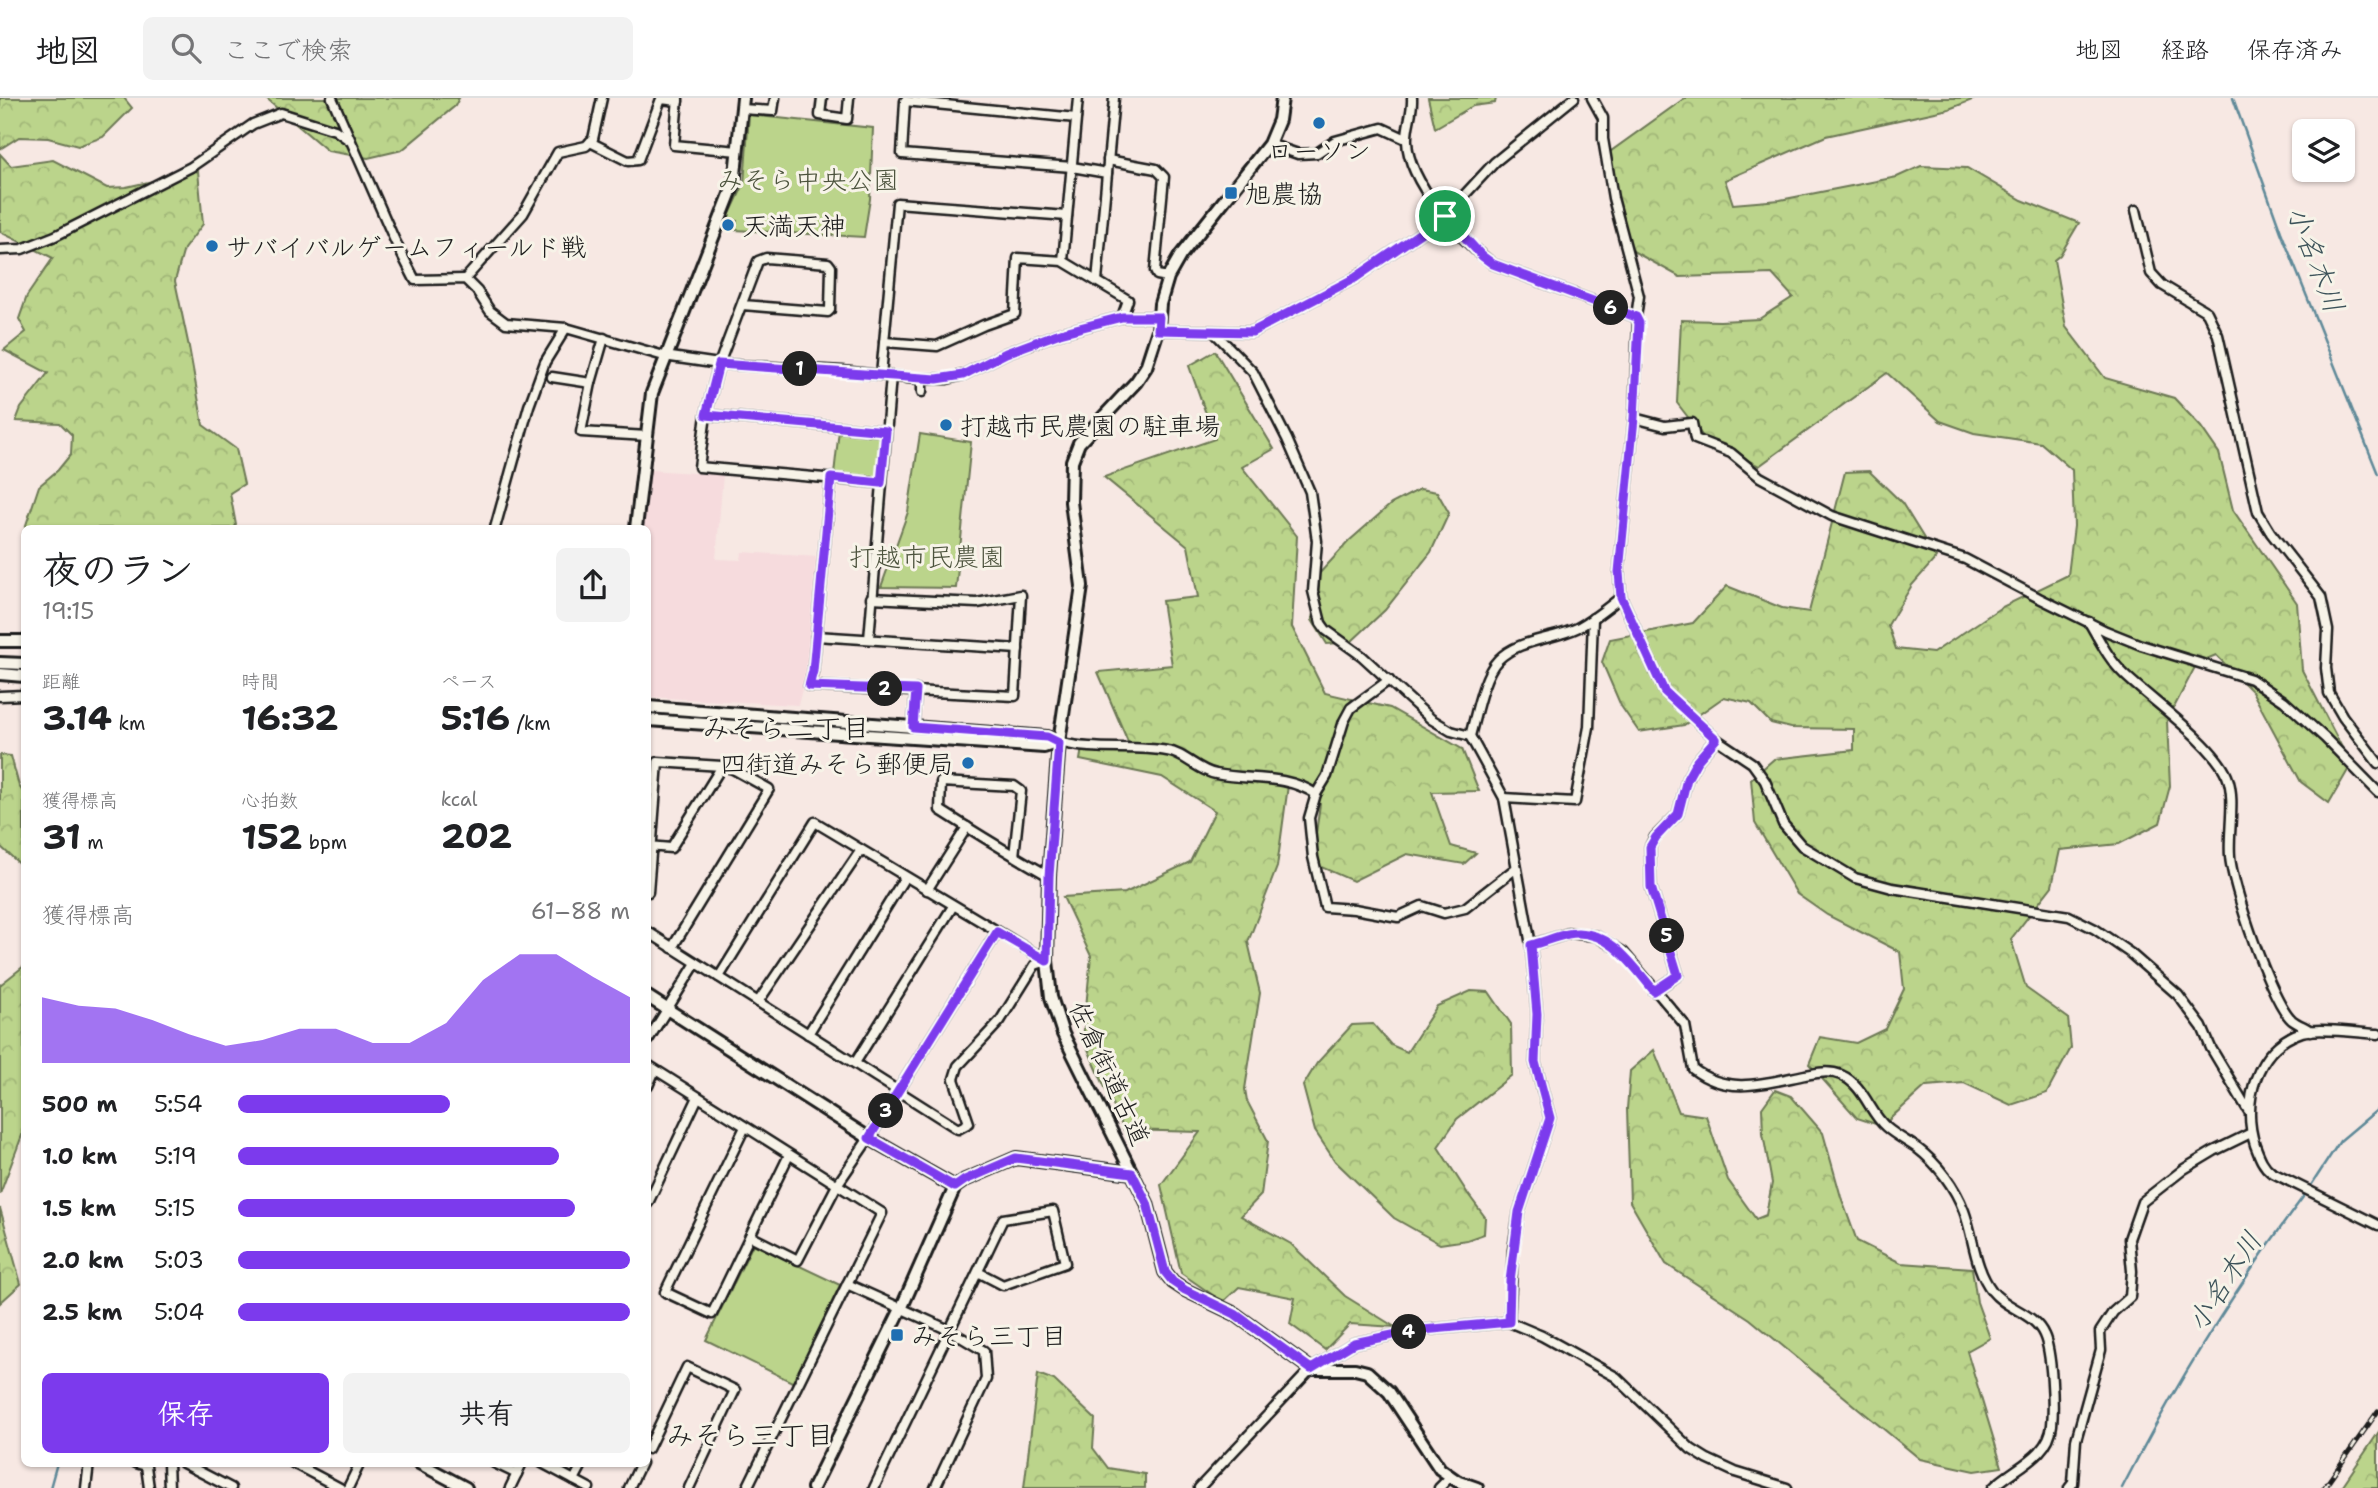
<!DOCTYPE html>
<html lang="ja">
<meta charset="utf-8">
<style>
body{margin:0;font-family:"Shantell Sans","Klee One",sans-serif;background:#f2f2f2;color:#202124;height:100vh;display:flex;flex-direction:column;font-size:26px;white-space:nowrap}
*{box-sizing:border-box;margin:0}
p{font-size:23px;color:#757577}
.icon{flex:none;width:38px;height:38px;fill:none;stroke:currentColor;stroke-width:2;stroke-linecap:round;stroke-linejoin:round}
.map{position:relative;flex:1;overflow:hidden}
.panel{position:absolute;left:21px;top:427px;width:630px;height:942px;display:flex;flex-direction:column;background:#fff;border-radius:10px;box-shadow:0 2px 5px #0004}
.panel>*{flex:none}
.fabs{position:absolute;left:2292px;top:21px;display:grid;gap:14px}
.fabs a{display:grid;place-items:center;width:63px;height:63px;border-radius:10px;background:#fff;box-shadow:0 2px 5px #0004;font-size:35px}
.pin{position:absolute;display:grid;place-items:center;width:60px;height:60px;color:#fff;margin:-30px;border:4px solid #fff;border-radius:50%;box-shadow:0 2px 7px #0007}
.km{position:absolute;width:35px;height:35px;margin:-18px;border-radius:50%;background:#222;color:#fff;font-size:19px;line-height:35px;text-align:center}
.round{display:grid;place-items:center;flex:none;width:74px;height:74px;border-radius:10px;background:#f2f2f2}
.summary{display:flex;align-items:center;justify-content:space-between;height:119px;padding:0 21px}
h1{font-size:38px;font-weight:700;line-height:52px}
.stats{display:grid;grid-template-columns:repeat(3,1fr);gap:10px;height:119px;padding:7px 21px}
.stats div{display:grid;align-content:center}
.stats b{font-size:35px;font-weight:700}
.stats small{font-size:19px;font-weight:400}
.stats p{font-size:19px}
.chart{height:196px;padding:14px 21px}
.chart p{display:flex;justify-content:space-between}
.chart svg{width:100%;height:126px;margin-top:7px;fill:#7c3aed;opacity:.7}
.action{display:flex;gap:14px;margin-top:auto;padding:14px 21px}
.action a{flex:1;height:80px;border-radius:10px;background:#7c3aed;color:#fff;font-size:28px;font-weight:700;line-height:80px;text-align:center}
.action a+a{background:#f2f2f2;color:#202124}
ul{padding:0 21px;list-style:none;font-size:23px}
li{display:grid;grid-template-columns:112px 84px 1fr;align-items:center;height:52px}
li i{height:18px;border-radius:9px;background:#7c3aed}
header{display:flex;align-items:center;gap:42px;box-sizing:border-box;height:98px;padding:0 35px;background:#fff;border-bottom:2px solid #e0e0e0}
header strong{font-size:33px}
nav{display:flex;gap:38px;margin-inline-start:auto;font-size:24px}
.search{width:490px;height:63px;background:#f2f2f2;display:flex;align-items:center;gap:18px;box-sizing:border-box;padding:0 24px;border-radius:10px;color:#757577;font-size:26px}
.map>svg:first-child{display:block}
.built{fill:#f6dbdd}
.forest{fill:url(#forest-crowns);stroke:#6c7854;stroke-width:2}
.green{fill:#bbd48b;stroke:#6c7854;stroke-width:2}
.lines{fill:none;stroke-linecap:round;stroke-linejoin:round}
.stream{stroke:#5e8998;stroke-width:2.5}
.minor-casing{stroke:#1c1c1c;stroke-width:13}
.tertiary-casing{stroke:#1c1c1c;stroke-width:16}
.minor{stroke:#f7f3e8;stroke-width:8}
.tertiary{stroke:#f7f3e8;stroke-width:10}
.rail-casing{stroke:#1c1c1c;stroke-width:5}
.rail{stroke:#f7f3e8;stroke-width:2.5;stroke-dasharray:8;stroke-linecap:butt}
.route-casing{stroke:#fff;stroke-width:14}
.route{stroke:#7c3aed;stroke-width:9}
.poi-dot{fill:#1f6fb2;stroke:#f7f3e8;stroke-width:2.5}
.labels{text-anchor:middle;dominant-baseline:central;stroke-width:6;stroke-linejoin:round;paint-order:stroke}
.poi-label{font-size:26px;fill:#1c1c1c;stroke:#f7f3e8;text-anchor:start}
.park-label{font-size:26px;fill:#4c533d;stroke:#f7f3e8}
.street-label{font-size:26px;fill:#1c1c1c;stroke:#f7f3e8}
.water-label{font-size:28px;font-style:italic;fill:#3d535a;stroke:#f7f3e8}
.neighbourhood-label{font-size:28px;fill:#1c1c1c;stroke:#f7f3e8}
</style>
<header>
<strong>地図</strong>
<div class="search"><svg class="icon" aria-label="search" viewBox="0 0 24 24"><circle cx="10" cy="10" r="6"/><path d="M15 15l6 6"/></svg>ここで検索</div>
<nav><a>地図</a><a>経路</a><a>保存済み</a></nav>
</header>
<div class="map">
<svg width="2378" height="1390" viewBox="0 0 2378 1390">
<defs>
<pattern id="forest-crowns" width="20" height="18" patternUnits="userSpaceOnUse" patternTransform="scale(1.75)"><rect width="20" height="18" fill="#bbd48b"/><path d="M2 6a3 3 0 1 1 6 0M12 15a3 3 0 1 1 6 0" fill="none" stroke="#a0b577"/></pattern>
</defs>
<rect width="100%" height="100%" fill="#f7e8e3"/>
<filter id="ink" filterUnits="userSpaceOnUse"><feTurbulence type="fractalNoise" baseFrequency=".0143" numOctaves="2"/><feDisplacementMap in="SourceGraphic" scale="14" xChannelSelector="R" yChannelSelector="G"/><feConvolveMatrix kernelMatrix="1 2 1 2 8 2 1 2 1" color-interpolation-filters="sRGB"/></filter>
<g filter="url(#ink)">
<path class="built" d="M650,372L723,377L716,461L741,462L742,454L818,459L807,571L798,607L648,599V430H642Z"/>
<g class="forest">
<path d="M0,0H124L132,10L103,39L78,48L48,40L19,39L0,51Z"/>
<path d="M265,0H459L455,8L402,52L368,60L328,53Z"/>
<path d="M1428,0H1496L1495,5L1473,8L1435,30Z"/>
<path d="M1685,0H1977L1949,11L1826,38L1725,82L1733,106L1780,102L1897,79L1921,68L1967,70L2022,102L2079,125L2060,157L2054,162L2066,229L2105,280L2174,300L2201,329L2219,355L2233,412L2297,505L2302,572L2351,667L2329,705L2301,684L2252,593L2216,557L2197,565L2167,623L2170,688L2160,725L2119,746L2060,752L2052,788L2011,841L2026,890L2068,920L2071,950L2047,995L2011,1007L1964,985L1926,988L1882,1028L1857,1020L1809,966L1820,939L1856,945L1885,931L1904,891L1900,854L1827,817L1797,796L1755,725L1751,681L1774,661L1854,652V631L1791,630L1771,625L1751,605L1724,599L1684,627L1639,634L1621,608L1602,564L1610,541L1693,525L1727,488L1782,510L1809,514L1845,374L1869,373L1902,405L1936,460L1912,487L1888,527L1896,551L1933,555L2000,510L2068,477L2074,428L2072,372L2041,345L1974,335L1940,323L1887,275L1759,368L1705,341L1677,305L1681,222L1720,223L1759,221L1793,199L1772,176L1680,179L1631,152L1607,56Z"/>
<path d="M0,56L11,68L53,62L107,90L126,89L198,73L203,126L184,151L175,183L189,249L203,327L236,351L244,386L230,395L236,427L234,430H25L39,388L58,372L71,356L72,337L60,325L16,323L21,310L48,275L4,252L26,234L19,221L27,198L53,160L0,134Z"/>
<path d="M1215,253L1274,351L1242,369L1297,438L1292,529L1325,595L1390,610L1462,651L1479,693L1432,694L1451,748L1476,755L1464,766L1407,756L1353,783L1312,765L1320,706L1289,680L1277,769L1248,844L1260,895L1245,991L1247,1003L1268,1043L1261,1097L1241,1118L1291,1146L1345,1198L1395,1229L1350,1226L1325,1252L1290,1226L1295,1200L1239,1189L1223,1204L1181,1175L1161,1087L1200,1034L1124,1032L1083,940L1091,858L1063,799L1125,795L1190,764L1215,713L1162,679L1080,662L1082,650L1132,653L1098,574L1172,567L1162,503L1198,499L1188,448L1104,379L1215,341L1189,268Z"/>
<path d="M1420,391L1437,394L1449,415L1431,454L1385,512L1351,544L1327,546L1312,522L1318,477L1349,443L1391,406Z"/>
<path d="M0,657L11,658L19,688L24,695V770L0,748Z"/>
<path d="M24,868V1032L0,1096V887Z"/>
<path d="M1471,893L1489,894L1511,926L1512,977L1457,1021L1438,1049L1468,1096L1485,1119L1484,1136L1467,1142L1440,1146L1394,1120L1335,1063L1315,1033L1303,988L1317,965L1352,927L1373,926L1391,947L1407,954L1437,908Z"/>
<path d="M1654,952L1679,1014L1706,1018L1728,1082L1756,1121L1766,1117L1772,1085L1763,1036L1762,1010L1775,992L1791,998L1823,1035L1841,1099L1857,1143L1901,1165L1972,1170L1977,1204L1990,1240L1967,1253L2002,1369L1975,1373L1920,1361L1750,1221L1666,1166L1630,1104L1627,1011L1630,973Z"/>
<path d="M0,1110L21,1186L0,1205Z"/>
<path d="M1038,1276L1054,1282L1095,1321L1093,1350L1108,1370L1145,1376V1390H1024Z"/>
<path d="M2378,1335V1390H2341Z"/>
</g>
<g class="green">
<path d="M749,17L873,30L870,101L864,139L735,132L737,123L728,120L744,86Z"/>
<path d="M839,332L881,336L877,380L834,376Z"/>
<path d="M920,336L971,344L956,490L881,489L908,414Z"/>
<path d="M753,1146L840,1187L794,1285L706,1242Z"/>
</g>
<g class="lines">
<g class="stream">
<path d="M2233,0L2281,134L2378,376"/>
<path d="M2310,1089L2340,1043L2378,1011"/>
<path d="M50,1390L57,1365"/>
<path d="M2122,1390C2175,1287 2237,1187 2306,1095"/>
</g>
<defs>
<g id="minor">
<path d="M332,0L395,143L415,182L465,181L477,193L490,213L506,225L566,230L664,258L719,266L706,317L699,369L881,385"/>
<path d="M678,0L674,47L738,53"/>
<path d="M822,0L820,17L847,21L849,0"/>
<path d="M1412,0C1413,15 1406,29 1407,43C1408,84 1461,143 1493,166L1636,219"/>
<path d="M1592,0L1603,20V41L1613,100L1639,198L1636,219L1638,225L1634,320L1619,474L1621,499L1664,593L1716,641L1752,665L1765,683L1783,726L1802,748L1855,780L1892,790L2069,818L2095,831L2130,855L2178,897L2202,929L2211,950L2248,1012"/>
<path d="M742,11L773,13L775,0"/>
<path d="M1076,20L905,3L902,56L1072,69L1107,75"/>
<path d="M590,44L628,63L638,62L661,1L678,3"/>
<path d="M1269,46L1298,56L1317,55L1335,43L1382,30L1406,41"/>
<path d="M1108,62L1156,71L1164,79L1155,173L1157,177L1168,179"/>
<path d="M2136,112L2151,175L2162,187L2207,214L2218,237L2258,414L2271,435L2321,499L2328,532L2326,570L2329,595L2343,619L2378,665"/>
<path d="M0,152L22,151L55,138L191,69L253,26L281,15L335,32L349,42"/>
<path d="M1063,163L1078,0"/>
<path d="M465,181L523,116L558,54L586,48L593,41L602,0"/>
<path d="M1097,183L1114,0"/>
<path d="M743,207L828,214L830,212L831,169L828,165L766,160L758,163L719,266L842,273L917,281H947L963,277L1006,255L1060,235L1122,219H1159"/>
<path d="M1158,232L1252,234L1355,180L1445,118L1495,64L1574,0"/>
<path d="M1214,234L1253,274L1287,341L1310,394L1317,443L1313,493L1321,525L1326,532L1362,558L1431,621L1451,633L1470,638"/>
<path d="M604,240L591,285L581,334L647,338"/>
<path d="M884,244L937,248L984,227L1015,216L1018,160L1063,163L1128,202L1122,219"/>
<path d="M881,277L897,105L1067,118"/>
<path d="M552,279L591,285"/>
<path d="M922,294V281"/>
<path d="M706,317L885,333"/>
<path d="M1634,320L1665,328L1692,325L1695,341L1731,355L1760,379L1832,418L1965,461L2039,500L2106,533L2141,547L2251,581L2284,603L2325,640L2378,694"/>
<path d="M831,380L813,574L809,588L1015,598L1021,497L977,505L871,500"/>
<path d="M495,430L529,308L545,264L566,230"/>
<path d="M2089,524C2100,543 2109,562 2125,577C2152,603 2213,645 2227,678C2236,699 2228,734 2230,758C2232,788 2271,903 2292,922C2297,926 2305,929 2311,933"/>
<path d="M816,538L1018,551"/>
<path d="M869,541L891,278"/>
<path d="M1389,582L1351,610L1344,623L1327,678L1316,696L1309,720L1313,759L1325,809L1354,811L1398,819L1422,808L1444,815L1465,810L1515,771"/>
<path d="M0,598L24,597"/>
<path d="M913,629L916,592"/>
<path d="M1059,644C1094,654 1131,647 1167,653C1184,655 1198,673 1216,676C1251,683 1283,675 1316,696"/>
<path d="M1504,700L1575,704L1589,629L1593,520"/>
<path d="M648,748L671,750L722,668"/>
<path d="M1014,758L1021,693L1014,688L941,684L940,712C976,735 1012,757 1049,778"/>
<path d="M927,792L967,729"/>
<path d="M648,794L658,664L722,668L733,671L769,691L672,850"/>
<path d="M648,834L958,1031L969,1025L954,981L958,968L1000,923L1035,867L1047,863"/>
<path d="M1531,847L1570,835L1596,838L1623,854L1685,927L1693,971C1728,998 1766,985 1805,977C1818,975 1829,972 1841,977C1864,987 1869,1014 1886,1029C1895,1037 1907,1043 1917,1050C1938,1066 1955,1089 1964,1113C1974,1140 1974,1169 1992,1193C2007,1212 2034,1214 2044,1237C2052,1254 2054,1307 2052,1327C2049,1359 2013,1370 1993,1390"/>
<path d="M719,879L815,724L1047,863"/>
<path d="M1654,893L1678,877L1651,789L1650,749L1655,739L1678,716L1687,681L1697,663L1716,641"/>
<path d="M758,904L861,752"/>
<path d="M808,936L905,779"/>
<path d="M2378,936C2360,935 2318,929 2302,934C2256,949 2241,1005 2255,1047C2259,1057 2262,1067 2271,1074L2378,1127"/>
<path d="M648,942L696,865"/>
<path d="M855,965L953,808"/>
<path d="M648,967L882,1115L747,1390"/>
<path d="M648,988L655,972"/>
<path d="M745,1029L665,1194L712,1216L789,1057"/>
<path d="M648,1105L698,999"/>
<path d="M750,1138L798,1162L837,1087L869,1040L997,834"/>
<path d="M847,1186L949,1232L984,1253L986,1281L935,1390"/>
<path d="M1509,1224L1513,1152L1519,1114L1550,1020L1535,964L1537,916L1531,847L1504,700L1470,638C1476,617 1483,577 1498,562C1518,541 1552,542 1577,530C1593,522 1607,510 1621,499"/>
<path d="M648,1351L687,1269L735,1292L689,1390"/>
<path d="M136,1365L146,1368L149,1390"/>
<path d="M168,1365L169,1390"/>
<path d="M183,1365L231,1390"/>
<path d="M293,1365L340,1390"/>
<path d="M494,1365L517,1376"/>
<path d="M542,1365L589,1390"/>
<path d="M574,1382L583,1365"/>
<path d="M86,1390L89,1365"/>
<path d="M348,1390L360,1365"/>
<path d="M510,1390L522,1365"/>
<path d="M629,1390L641,1365"/>
<path d="M874,1390L1003,1121L1053,1113L1065,1165L1003,1187L978,1174"/>
<path d="M1199,1390L1311,1271L1354,1245L1412,1233L1509,1224L1542,1238L1616,1279L1691,1351L1707,1361L1735,1374L1787,1390"/>
<path d="M1439,1390L1450,1379"/>
<path d="M2069,1390L2073,1385L2076,1342L2101,1252L2100,1234L2113,1214L2130,1199L2132,1173L2129,1141L2142,1104L2184,1071L2214,1053L2251,1035"/>
</g>
<g id="tertiary">
<path d="M1282,0L1279,22L1269,46L1180,158L1168,179L1160,206L1158,232L1146,269L1136,284L1079,345L1072,363L1071,404L1082,488L1059,644L1049,778L1047,863L1051,899L1063,936L1147,1105L1165,1174L1173,1184L1185,1192L1235,1216L1311,1271H1355L1367,1274L1389,1294L1440,1371L1457,1383L1477,1390"/>
<path d="M636,430L652,295L734,86L743,0"/>
<path d="M0,543H24"/>
<path d="M0,565L24,566"/>
<path d="M0,576L24,578"/>
<path d="M648,609L1047,639L1059,644"/>
<path d="M648,622L1044,649L1059,644"/>
<path d="M648,899L869,1040L955,1089"/>
<path d="M419,1365L466,1390"/>
<path d="M813,1390L901,1211L955,1089L965,1082L1016,1060L1132,1075"/>
</g>
</defs>
<use href="#minor" class="minor-casing"/>
<use href="#tertiary" class="tertiary-casing"/>
<use href="#minor" class="minor"/>
<use href="#tertiary" class="tertiary"/>
<defs>
<path id="rail" d="M2324,1390L2378,1313"/>
</defs>
<use href="#rail" class="rail-casing"/>
<use href="#rail" class="rail"/>
</g>
</g>
<g class="lines" filter="url(#ink)">
<defs>
<path id="route" d="M1445,118L1482,158L1493,166L1636,219L1639,225L1634,320L1619,474L1621,499L1664,593L1716,641L1697,663L1687,681L1678,716L1656,739L1650,749L1651,789L1678,877L1654,893C1633,867 1607,828 1568,836C1555,839 1543,844 1531,847L1537,916L1535,964L1550,1020L1519,1114L1510,1183L1509,1224L1412,1233L1354,1245L1311,1271L1235,1216L1185,1192L1173,1184L1165,1174L1147,1105L1132,1075L1016,1060L965,1082L955,1089L869,1040L997,834L1047,863L1049,778L1059,645L1047,639L913,629L916,592L809,588L813,573L831,380L881,385L886,333L706,317L719,266L937,281L963,277L1006,255L1060,235L1122,219H1159L1158,232L1252,234L1355,180Z"/>
</defs>
<use href="#route" class="route-casing"/>
<use href="#route" class="route"/>
</g>
<g class="poi-dot">
<circle cx="1319" cy="25" r="7"/>
<rect x="1224" y="88" width="14" height="14" rx="3.5"/>
<circle cx="728" cy="127" r="7"/>
<circle cx="212" cy="148" r="7"/>
<circle cx="946" cy="327" r="7"/>
<circle cx="968" cy="665" r="7"/>
<rect x="890" y="1230" width="14" height="14" rx="3.5"/>
</g>
<g class="labels">
<g class="poi-label">
<text x="1319" y="52" text-anchor="middle">ローソン</text>
<text x="1245" y="95">旭農協</text>
<text x="742" y="127">天満天神</text>
<text x="226" y="148">サバイバルゲームフィールド戦</text>
<text x="960" y="327">打越市民農園の駐車場</text>
<text x="954" y="665" text-anchor="end">四街道みそら郵便局</text>
<text x="911" y="1237">みそら三丁目</text>
</g>
<g class="park-label">
<text x="808" y="81">みそら中央公園</text>
<text x="927" y="458">打越市民農園</text>
</g>
<g class="street-label">
<text transform="translate(1110 975) rotate(65)">佐倉街道古道</text>
</g>
<g class="water-label">
<text transform="translate(2316 161) rotate(69)">小名木川</text>
<text transform="translate(2224 1183) rotate(-57)">小名木川</text>
</g>
<g class="neighbourhood-label">
<text x="786" y="630">みそら二丁目</text>
<text x="750" y="1337">みそら三丁目</text>
</g>
</g>
</svg>
<div class="fabs">
<a><svg class="icon" aria-label="layers" viewBox="0 0 24 24"><path d="M12 4l9 5-9 5-9-5zM3 14l9 5 9-5"/></svg></a>
</div>
<div class="pin" style="left:1445px;top:118px;background:#1e9e55"><svg class="icon" aria-label="arrive" viewBox="0 0 24 24"><path d="M6 21V4h12l-3 4 3 4H6"/></svg></div>
<b class="km" style="left:800px;top:271px">1</b>
<b class="km" style="left:885px;top:591px">2</b>
<b class="km" style="left:886px;top:1013px">3</b>
<b class="km" style="left:1409px;top:1234px">4</b>
<b class="km" style="left:1667px;top:838px">5</b>
<b class="km" style="left:1611px;top:210px">6</b>
<section class="panel">
<div class="summary"><div><h1>夜のラン</h1><p>19:15</p></div><a class="round"><svg class="icon" aria-label="share" viewBox="0 0 24 24"><path d="M12 15V3M7 8l5-5 5 5M5 13v7h14v-7"/></svg></a></div>
<div class="stats">
<div><p>距離</p><b>3.14<small> km</small></b></div>
<div><p>時間</p><b>16:32</b></div>
<div><p>ペース</p><b>5:16<small> /km</small></b></div>
</div>
<div class="stats">
<div><p>獲得標高</p><b>31<small> m</small></b></div>
<div><p>心拍数</p><b>152<small> bpm</small></b></div>
<div><p>kcal</p><b>202</b></div>
</div>
<div class="chart"><p><span>獲得標高</span>61–88 m</p>
<svg viewBox="0 0 160 44" preserveAspectRatio="none"><path d="M0 44V21L10 24L20 25L30 29L40 34L50 38L60 36L70 32L80 32L90 37L100 37L110 30L120 15L130 6L140 6L150 14L160 21V44z"/></svg>
</div>
<ul>
<li><b>500 m</b>5:54<i style="width:54%"></i></li>
<li><b>1.0 km</b>5:19<i style="width:82%"></i></li>
<li><b>1.5 km</b>5:15<i style="width:86%"></i></li>
<li><b>2.0 km</b>5:03<i style="width:100%"></i></li>
<li><b>2.5 km</b>5:04<i style="width:100%"></i></li>
</ul>
<div class="action"><a>保存</a><a>共有</a></div>
</section>
</div>
